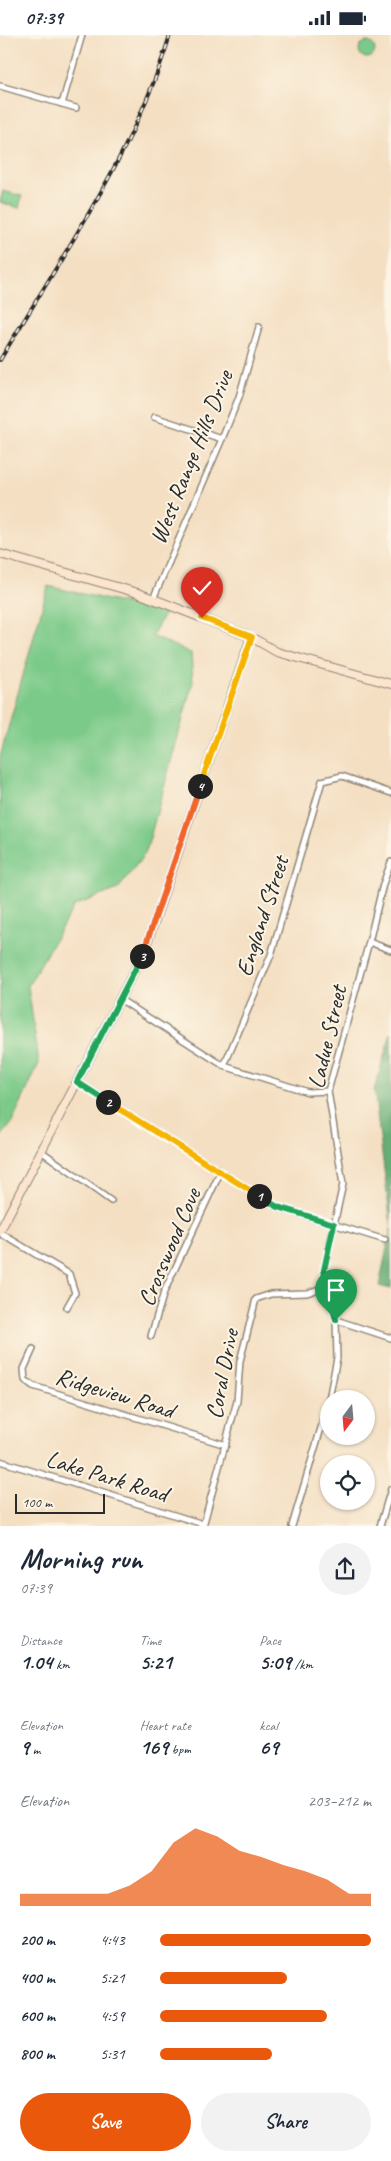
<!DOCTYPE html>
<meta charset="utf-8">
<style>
body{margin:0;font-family:Caveat,sans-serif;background:#f2f2f3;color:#1f2937;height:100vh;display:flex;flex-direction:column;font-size:19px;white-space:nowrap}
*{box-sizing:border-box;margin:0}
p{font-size:16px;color:#747a83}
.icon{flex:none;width:28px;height:28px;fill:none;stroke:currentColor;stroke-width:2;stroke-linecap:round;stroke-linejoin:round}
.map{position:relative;height:1491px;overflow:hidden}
.drawer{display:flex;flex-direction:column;background:#fff;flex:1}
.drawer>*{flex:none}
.needle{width:32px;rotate:196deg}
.buttons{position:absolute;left:320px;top:1355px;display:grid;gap:10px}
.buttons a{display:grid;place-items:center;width:55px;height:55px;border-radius:50%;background:#fff;box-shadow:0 1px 4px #0004;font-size:25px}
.scale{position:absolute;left:15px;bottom:12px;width:90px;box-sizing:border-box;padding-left:5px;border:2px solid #2b2b2b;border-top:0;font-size:14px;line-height:18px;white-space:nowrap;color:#2b2b2b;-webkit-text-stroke:4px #fcf5e5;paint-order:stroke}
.pin{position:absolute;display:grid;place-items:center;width:42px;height:42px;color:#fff;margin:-51px -21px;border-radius:50% 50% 50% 0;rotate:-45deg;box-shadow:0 0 5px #0007}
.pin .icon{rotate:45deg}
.km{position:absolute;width:25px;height:25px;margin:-12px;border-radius:50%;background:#222;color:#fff;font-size:14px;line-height:25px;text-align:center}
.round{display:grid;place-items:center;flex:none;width:52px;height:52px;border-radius:26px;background:#f2f2f3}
.summary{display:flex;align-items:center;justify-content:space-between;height:85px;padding:0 20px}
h1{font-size:28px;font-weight:800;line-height:38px}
.figures{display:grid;grid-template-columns:repeat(3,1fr);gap:8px;height:85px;padding:5px 20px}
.figures div{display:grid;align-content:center}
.figures b{font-size:21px;font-weight:800}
.figures small{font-size:14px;font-weight:400}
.figures p{font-size:14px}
.chart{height:140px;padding:10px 20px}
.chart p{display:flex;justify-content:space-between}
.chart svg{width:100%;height:90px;margin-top:5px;fill:#ea580c;opacity:.7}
.cta{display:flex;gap:10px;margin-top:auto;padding:10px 20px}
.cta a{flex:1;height:58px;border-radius:30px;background:#ea580c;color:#fff;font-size:20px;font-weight:800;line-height:58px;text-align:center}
.cta a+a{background:#f2f2f3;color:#1f2937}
ul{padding:0 20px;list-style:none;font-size:16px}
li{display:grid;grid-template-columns:80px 60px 1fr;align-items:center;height:38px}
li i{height:12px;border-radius:6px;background:#ea580c}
.status{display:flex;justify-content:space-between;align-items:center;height:35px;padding:0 25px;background:#fff;direction:ltr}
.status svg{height:14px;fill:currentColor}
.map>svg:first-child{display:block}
.green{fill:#7cca89;stroke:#547a5a}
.forest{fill:#65ae75;stroke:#486c50}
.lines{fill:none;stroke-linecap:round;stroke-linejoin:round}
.street-casing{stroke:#908576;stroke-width:8}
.secondary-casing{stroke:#908576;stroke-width:10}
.street{stroke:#fff;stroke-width:5}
.secondary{stroke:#fce5cf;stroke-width:8}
.rail-casing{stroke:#2b2b2b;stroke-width:4}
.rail{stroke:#fcf5e5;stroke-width:2;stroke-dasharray:5.5;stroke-linecap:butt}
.split-1-casing{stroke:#fff;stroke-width:10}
.split-2-casing{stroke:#fff;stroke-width:10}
.split-3-casing{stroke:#fff;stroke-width:10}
.split-4-casing{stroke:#fff;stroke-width:10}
.split-5-casing{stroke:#fff;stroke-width:10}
.split-1{stroke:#22a559;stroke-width:6}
.split-2{stroke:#f5b400;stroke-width:6}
.split-3{stroke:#22a559;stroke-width:6}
.split-4{stroke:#f0652b;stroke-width:6}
.split-5{stroke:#f5b400;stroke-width:6}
.labels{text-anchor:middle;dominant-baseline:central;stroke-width:4;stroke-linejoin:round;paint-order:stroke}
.street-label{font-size:24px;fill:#2b2b2b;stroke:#fcf5e5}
</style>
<div class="status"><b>07:39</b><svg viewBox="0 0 49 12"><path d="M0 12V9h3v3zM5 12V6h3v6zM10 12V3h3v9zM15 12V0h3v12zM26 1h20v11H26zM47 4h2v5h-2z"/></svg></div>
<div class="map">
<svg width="391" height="1491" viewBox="0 0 391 1491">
<rect width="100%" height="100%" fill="#fcf5e5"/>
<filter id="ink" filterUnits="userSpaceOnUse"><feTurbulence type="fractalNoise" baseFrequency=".02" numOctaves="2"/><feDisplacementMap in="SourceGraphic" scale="10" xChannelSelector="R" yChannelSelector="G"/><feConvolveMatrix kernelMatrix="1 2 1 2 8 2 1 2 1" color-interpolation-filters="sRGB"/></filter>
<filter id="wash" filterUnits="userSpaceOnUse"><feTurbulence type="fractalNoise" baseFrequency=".0096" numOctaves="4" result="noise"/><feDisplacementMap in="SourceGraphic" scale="20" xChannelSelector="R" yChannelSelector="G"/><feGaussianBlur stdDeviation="1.12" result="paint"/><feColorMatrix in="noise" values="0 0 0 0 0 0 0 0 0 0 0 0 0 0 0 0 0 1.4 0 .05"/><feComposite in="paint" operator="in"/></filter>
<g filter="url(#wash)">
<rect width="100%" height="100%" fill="#f4dfc2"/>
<g class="green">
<circle cx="367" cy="15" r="8"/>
<path d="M3,156L22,161L19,173L0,167Z"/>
<path d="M48,551L165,578L152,601L191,618L193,647L146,817L118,854L74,871L28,951L39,1028L12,1088L0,1103V722Z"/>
</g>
<g class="forest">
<path d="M391,998V1190L374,1055Z"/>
<path d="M391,1193V1254L379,1251Z"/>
</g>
</g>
<g filter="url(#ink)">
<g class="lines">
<defs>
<g id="street">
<path d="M0,51L76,73"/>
<path d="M62,69L82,0"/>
<path d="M154,382L222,404"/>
<path d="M153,564L222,404L239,362L259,292"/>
<path d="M369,907L391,915"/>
<path d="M121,965L224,1031L308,1057L328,1056"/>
<path d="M224,1031L271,920L322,746L342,741L391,758"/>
<path d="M77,1047L277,1172L385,1205"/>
<path d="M41,1116L111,1166"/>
<path d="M0,1198L69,1239L75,1258L67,1272"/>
<path d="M336,1285L391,1303"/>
<path d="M151,1301L164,1257L220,1138"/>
<path d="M33,1314L24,1334L25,1345L33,1351L226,1410"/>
<path d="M329,1364L337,1323L336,1285L324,1235L343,1149L328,1056L369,907L383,849L391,827"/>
<path d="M0,1426L203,1489"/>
<path d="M203,1491L237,1366L240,1326L256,1264L271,1259L307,1258L328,1251"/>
<path d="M292,1491L329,1366"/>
<path d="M380,1491L391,1454"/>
</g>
<g id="secondary">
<path d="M0,519L138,558L251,602L277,617L391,649"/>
<path d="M0,1196L144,917L251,602"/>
</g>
</defs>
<use href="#street" class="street-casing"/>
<use href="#secondary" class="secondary-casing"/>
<use href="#street" class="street"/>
<use href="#secondary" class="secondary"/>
<defs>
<path id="rail" d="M0,325C62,221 135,117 170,0"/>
</defs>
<use href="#rail" class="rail-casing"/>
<use href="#rail" class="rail"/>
</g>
</g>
<g class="lines" filter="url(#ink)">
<defs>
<path id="split-1" d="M259,1161L278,1172L334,1189L324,1235L336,1285"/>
<path id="split-2" d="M108,1067L259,1161"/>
<path id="split-3" d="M108,1067L77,1047L142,921"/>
<path id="split-4" d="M142,921L200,751"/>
<path id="split-5" d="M200,751L252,602L202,583"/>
</defs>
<use href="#split-1" class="split-1-casing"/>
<use href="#split-2" class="split-2-casing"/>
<use href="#split-3" class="split-3-casing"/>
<use href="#split-4" class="split-4-casing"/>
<use href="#split-5" class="split-5-casing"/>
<use href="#split-1" class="split-1"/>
<use href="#split-2" class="split-2"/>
<use href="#split-3" class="split-3"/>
<use href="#split-4" class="split-4"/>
<use href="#split-5" class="split-5"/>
</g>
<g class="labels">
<g class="street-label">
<text transform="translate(191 422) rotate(-68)">West Range Hills Drive</text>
<text transform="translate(262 881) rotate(-72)">England Street</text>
<text transform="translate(327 1002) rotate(-77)">Ladue Street</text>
<text transform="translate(169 1212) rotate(-67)">Crosswood Cove</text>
<text transform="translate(222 1339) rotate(-79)">Coral Drive</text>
<text transform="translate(115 1358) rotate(17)">Ridgeview Road</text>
<text transform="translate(107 1441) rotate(17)">Lake Park Road</text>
</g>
</g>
</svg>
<div class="buttons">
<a><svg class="needle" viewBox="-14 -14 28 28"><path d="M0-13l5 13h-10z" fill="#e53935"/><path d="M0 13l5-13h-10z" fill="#747a83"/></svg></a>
<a><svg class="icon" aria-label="locate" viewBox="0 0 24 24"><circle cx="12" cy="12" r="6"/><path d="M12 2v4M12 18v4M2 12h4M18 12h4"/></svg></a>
</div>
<div class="scale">100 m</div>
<div class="pin" style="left:336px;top:1285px;background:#1e9e55"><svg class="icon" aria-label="arrive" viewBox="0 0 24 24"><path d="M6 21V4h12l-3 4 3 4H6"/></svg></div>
<div class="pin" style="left:202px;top:583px;background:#d93025"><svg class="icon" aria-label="check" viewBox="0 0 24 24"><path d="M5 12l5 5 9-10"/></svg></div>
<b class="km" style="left:259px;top:1161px">1</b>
<b class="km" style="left:108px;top:1067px">2</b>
<b class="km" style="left:142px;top:921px">3</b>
<b class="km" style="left:200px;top:751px">4</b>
</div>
<section class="drawer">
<div class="summary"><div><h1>Morning run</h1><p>07:39</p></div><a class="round"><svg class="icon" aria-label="share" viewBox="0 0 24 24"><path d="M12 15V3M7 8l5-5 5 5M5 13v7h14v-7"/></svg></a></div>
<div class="figures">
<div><p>Distance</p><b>1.04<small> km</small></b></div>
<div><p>Time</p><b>5:21</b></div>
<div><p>Pace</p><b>5:09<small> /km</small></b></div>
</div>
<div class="figures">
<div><p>Elevation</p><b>9<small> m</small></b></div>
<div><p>Heart rate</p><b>169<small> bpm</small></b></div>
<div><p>kcal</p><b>69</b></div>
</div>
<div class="chart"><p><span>Elevation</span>203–212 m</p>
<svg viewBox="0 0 160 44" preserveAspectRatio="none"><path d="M0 44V38L10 38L20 38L30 38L40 38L50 34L60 27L70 13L80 6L90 10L100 17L110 20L120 24L130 27L140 31L150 38L160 38V44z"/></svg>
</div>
<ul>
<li><b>200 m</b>4:43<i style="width:100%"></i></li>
<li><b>400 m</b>5:21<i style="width:60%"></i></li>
<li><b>600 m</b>4:59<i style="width:79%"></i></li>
<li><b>800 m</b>5:31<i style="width:53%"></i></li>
</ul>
<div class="cta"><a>Save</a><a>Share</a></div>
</section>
